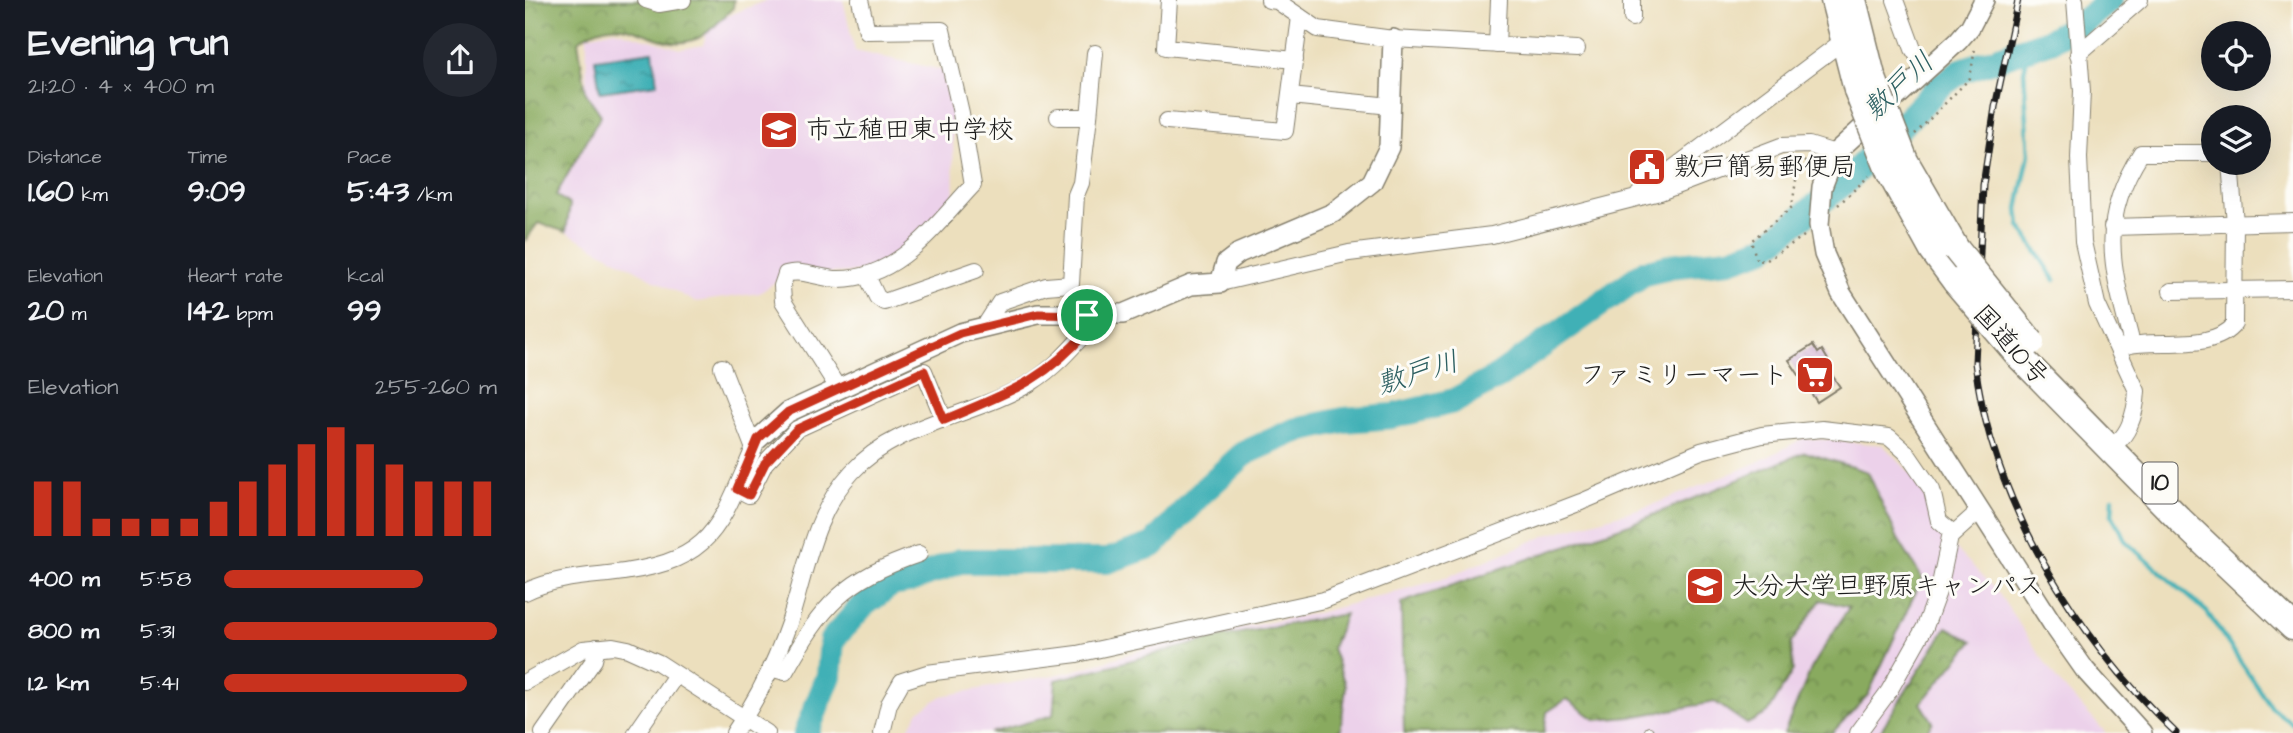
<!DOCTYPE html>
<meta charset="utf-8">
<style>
body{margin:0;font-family:"Architects Daughter","Klee One",sans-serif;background:#242831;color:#f1f3f6;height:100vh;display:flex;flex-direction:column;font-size:26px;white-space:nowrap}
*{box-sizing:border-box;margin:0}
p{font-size:23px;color:#9ea1a6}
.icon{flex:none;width:38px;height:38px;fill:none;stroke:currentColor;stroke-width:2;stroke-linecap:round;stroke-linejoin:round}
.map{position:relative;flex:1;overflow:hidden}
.sheet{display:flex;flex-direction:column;background:#171b24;width:525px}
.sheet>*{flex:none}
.tools{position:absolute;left:1676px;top:21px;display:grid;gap:14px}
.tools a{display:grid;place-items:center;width:70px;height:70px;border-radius:50%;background:#171b24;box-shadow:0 7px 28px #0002;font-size:35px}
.pin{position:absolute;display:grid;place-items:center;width:60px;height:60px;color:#fff;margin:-30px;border:4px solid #fff;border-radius:50%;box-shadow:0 2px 7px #0007}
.round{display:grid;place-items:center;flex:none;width:74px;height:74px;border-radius:37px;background:#242831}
.summary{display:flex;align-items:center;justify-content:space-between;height:119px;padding:0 28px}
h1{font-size:38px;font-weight:700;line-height:52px}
.figures{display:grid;grid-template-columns:repeat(3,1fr);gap:10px;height:119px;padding:7px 28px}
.figures div{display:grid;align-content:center}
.figures b{font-size:30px;font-weight:700}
.figures small{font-size:19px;font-weight:400}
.figures p{font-size:19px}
.chart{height:196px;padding:14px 28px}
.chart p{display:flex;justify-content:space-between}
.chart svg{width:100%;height:126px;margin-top:7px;stroke:#c8321e;stroke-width:6}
ul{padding:0 28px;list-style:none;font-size:23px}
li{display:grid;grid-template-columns:112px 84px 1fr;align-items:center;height:52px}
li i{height:18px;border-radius:9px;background:#c8321e}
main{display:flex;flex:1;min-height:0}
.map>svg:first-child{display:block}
.built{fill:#ecd1ea}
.forest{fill:url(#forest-crowns);stroke:#52633e;stroke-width:2}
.water{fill:url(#water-ripples);stroke:#2e6669;stroke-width:2}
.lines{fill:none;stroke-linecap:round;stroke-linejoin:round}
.stream{stroke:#3fb0b6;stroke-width:4.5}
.river{stroke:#3fb0b6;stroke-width:26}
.building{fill:url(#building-back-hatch)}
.service-casing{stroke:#847e6c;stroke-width:10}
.minor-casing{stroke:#847e6c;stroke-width:18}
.tertiary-casing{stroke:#847e6c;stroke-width:22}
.trunk-casing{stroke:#847e6c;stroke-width:29}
.path{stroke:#847e6c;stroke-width:2.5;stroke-dasharray:2 5;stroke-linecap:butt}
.service{stroke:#fff;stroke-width:8}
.minor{stroke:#fff;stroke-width:16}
.tertiary{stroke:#fff;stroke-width:19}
.trunk{stroke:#fff;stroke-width:26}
.rail-casing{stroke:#1c1c1c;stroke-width:7}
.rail{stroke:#fdfcf7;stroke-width:4.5;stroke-dasharray:13;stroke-linecap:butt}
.trunk-bridge-casing{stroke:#847e6c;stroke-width:29;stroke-linecap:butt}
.trunk-bridge{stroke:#fff;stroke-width:26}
.route-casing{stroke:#fff;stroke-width:14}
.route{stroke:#c8321e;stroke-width:9}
.labels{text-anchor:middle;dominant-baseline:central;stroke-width:6;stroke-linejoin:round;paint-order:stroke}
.shield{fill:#fdfcf7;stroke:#605f5e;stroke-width:2}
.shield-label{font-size:24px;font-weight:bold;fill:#1c1c1c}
.poi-label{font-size:26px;fill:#1c1c1c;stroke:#fdfcf7;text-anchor:start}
.street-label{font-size:26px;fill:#1c1c1c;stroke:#fdfcf7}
.water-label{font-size:28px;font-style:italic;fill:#2c5f61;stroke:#fdfcf7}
</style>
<main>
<section class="sheet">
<div class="summary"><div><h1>Evening run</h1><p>21:20 · 4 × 400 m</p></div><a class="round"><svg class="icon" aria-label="share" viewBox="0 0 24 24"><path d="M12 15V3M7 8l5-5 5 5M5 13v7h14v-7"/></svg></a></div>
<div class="figures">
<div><p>Distance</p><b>1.60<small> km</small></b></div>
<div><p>Time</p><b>9:09</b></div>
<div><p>Pace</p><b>5:43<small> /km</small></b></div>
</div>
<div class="figures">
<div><p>Elevation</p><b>20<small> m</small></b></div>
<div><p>Heart rate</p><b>142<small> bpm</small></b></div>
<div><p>kcal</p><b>99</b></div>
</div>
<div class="chart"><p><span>Elevation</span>255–260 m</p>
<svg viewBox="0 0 160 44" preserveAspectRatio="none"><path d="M5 44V25M15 44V25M25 44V38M35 44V38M45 44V38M55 44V38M65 44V32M75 44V25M85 44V19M95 44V12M105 44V6M115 44V12M125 44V19M135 44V25M145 44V25M155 44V25"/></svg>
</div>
<ul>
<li><b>400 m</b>5:58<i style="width:73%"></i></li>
<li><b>800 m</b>5:31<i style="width:100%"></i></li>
<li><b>1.2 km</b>5:41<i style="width:89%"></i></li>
</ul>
</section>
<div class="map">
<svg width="1768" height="733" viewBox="0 0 1768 733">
<defs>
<pattern id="forest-crowns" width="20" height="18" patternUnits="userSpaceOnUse" patternTransform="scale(1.75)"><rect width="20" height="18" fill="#89aa5f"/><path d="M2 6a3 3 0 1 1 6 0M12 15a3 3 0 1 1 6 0" fill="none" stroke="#6f8a4e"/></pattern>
<pattern id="water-ripples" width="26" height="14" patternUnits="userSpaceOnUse" patternTransform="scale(1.75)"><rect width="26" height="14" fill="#3fb0b6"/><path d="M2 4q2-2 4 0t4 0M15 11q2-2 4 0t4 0" fill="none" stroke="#348e93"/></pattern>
<pattern id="building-back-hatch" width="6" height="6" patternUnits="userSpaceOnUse" patternTransform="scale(1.75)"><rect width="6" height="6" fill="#cca5d0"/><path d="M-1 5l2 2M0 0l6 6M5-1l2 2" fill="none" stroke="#af8db2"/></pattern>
</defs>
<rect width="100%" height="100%" fill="#fdfcf7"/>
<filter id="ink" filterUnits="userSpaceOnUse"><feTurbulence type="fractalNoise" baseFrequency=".0143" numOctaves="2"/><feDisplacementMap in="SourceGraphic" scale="14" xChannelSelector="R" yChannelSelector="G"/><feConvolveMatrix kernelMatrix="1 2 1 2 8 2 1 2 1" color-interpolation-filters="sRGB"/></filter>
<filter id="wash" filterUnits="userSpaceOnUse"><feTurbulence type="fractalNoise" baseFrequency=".00686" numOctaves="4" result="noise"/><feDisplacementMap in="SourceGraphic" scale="28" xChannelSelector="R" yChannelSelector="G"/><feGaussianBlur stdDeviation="1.57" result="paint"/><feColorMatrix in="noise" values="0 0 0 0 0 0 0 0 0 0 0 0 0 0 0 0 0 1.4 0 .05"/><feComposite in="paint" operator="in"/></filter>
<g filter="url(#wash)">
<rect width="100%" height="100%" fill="#ecdfbd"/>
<g class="built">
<path d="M242,0H318L330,51L427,72L429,205L350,272L261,274L235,293L170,302L41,232L45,206L31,195L76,115L61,93L62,36L90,30L156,49L178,45L185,23Z"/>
<path d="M1279,438L1358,445L1395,483L1415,532L1474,594L1531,679L1581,733H381L394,711L417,696L545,672L643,642L796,612L917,579L1022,535L1127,505L1227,465Z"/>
</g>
<g class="forest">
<path d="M0,0H209L208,8C197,18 184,34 171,39C127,56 104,2 53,41L61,93L76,115L31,195L45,205L41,232L13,223L0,241Z"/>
<path d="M1280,452L1343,472L1373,539L1397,578L1343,695L1307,733H1259L1286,669L1324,607L1296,600L1266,643L1268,670L1243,713L1222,724L1190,702L1106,717L1071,720L1042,699L1022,712L1019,733H879L876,603L1116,520Z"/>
<path d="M820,614L807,648L821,687L815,733H465L528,715L531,680L699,636Z"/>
<path d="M1422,627L1448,641L1396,703L1408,722L1400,733H1354Z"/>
</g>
<path class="water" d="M128,51L132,84L75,92L70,59Z"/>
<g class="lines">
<g class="stream">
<path d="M1504,50L1499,71L1504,154L1493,209L1495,226L1530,280"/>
<path d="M1588,498L1587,515L1602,543L1682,612L1746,707L1768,724"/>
</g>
<path class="river" d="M281,733L304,676L307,640L338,605L366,584L384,581L435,561H582L628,545L677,492L720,453L769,431L819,420L868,416L929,401L974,376L1119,273L1153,265L1205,260L1239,248L1319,183L1416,85L1436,71L1526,40L1562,19L1585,0"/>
</g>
<g id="blocks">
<path class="building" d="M1288,345L1293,353L1297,350L1303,360L1299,363L1315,387L1292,402L1264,360Z"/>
</g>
</g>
<g filter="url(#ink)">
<use href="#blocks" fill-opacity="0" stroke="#847e6c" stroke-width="2"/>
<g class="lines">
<defs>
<path id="service" d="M1124,731L1125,733"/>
<g id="minor">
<path d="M121,0L134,4L158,0"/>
<path d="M644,0L641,47L770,60"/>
<path d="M744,0L752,1L793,29L868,39L1052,49"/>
<path d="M1107,0V18"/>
<path d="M1370,0L1388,49L1401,69"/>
<path d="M1550,0L1557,91L1554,158L1558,242L1572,304L1612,391C1611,411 1603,445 1580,446"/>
<path d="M972,45L974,0"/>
<path d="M1553,54L1615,0"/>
<path d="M765,96L866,106"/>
<path d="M564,117L570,53"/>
<path d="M642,121L760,131L775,17"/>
<path d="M1114,194L1318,41"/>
<path d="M1587,227L1768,222"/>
<path d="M342,276L352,297L359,302L451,270"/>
<path d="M695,283L824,253L967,235L1135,192L1256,146L1284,145L1310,153"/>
<path d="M1646,291L1768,289"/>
<path d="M459,327L475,302L521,286L546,284L551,195L556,183L564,117H533"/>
<path d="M1607,344C1588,270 1571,223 1616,153H1689"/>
<path d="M1594,348C1626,336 1686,354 1709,324L1710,223L1705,163"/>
<path d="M197,367L229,449"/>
<path d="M313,388L258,301L257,286L261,274C279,269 295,279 314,279C374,279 411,224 448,185L436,113L417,30L342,31L335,0"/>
<path d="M212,489L224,495L240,463L272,429L399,371L419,420"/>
<path d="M0,592C26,579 54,577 83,574C192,562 193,528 233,439"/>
<path d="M245,668L260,672C297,605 320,579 394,554"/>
<path d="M0,682L58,649L88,646L103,649L134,663L242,733"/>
<path d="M18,733L69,660L72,647"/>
<path d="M111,733L151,675"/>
<path d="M209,733C232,700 251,661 264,623C281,571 288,514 327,472C372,422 451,416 507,382C529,368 545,350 562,331V315"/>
<path d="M357,733L364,704L377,681L402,673L552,654L799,600L1056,502L1176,451L1237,435L1297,429L1364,437L1381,452L1407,490L1414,521L1428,533"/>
<path d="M1333,733L1364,691L1400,627L1414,589L1425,537L1454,511"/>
</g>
<g id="tertiary">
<path d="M1459,0L1445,27L1433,41L1310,153L1297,187L1294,225L1299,254L1316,293L1527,623L1560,670L1617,733"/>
<path d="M233,439L263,412L435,333L513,314H598L666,285L695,283L701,263L714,253L808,213L847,182L864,147L868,39"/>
</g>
<g id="trunk">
<path d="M1309,0L1332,90"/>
<path d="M1328,0L1347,76"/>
<path d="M1380,161L1431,249"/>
<path d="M1365,173L1408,251L1431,282"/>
<path d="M1495,357L1655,520L1768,627"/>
</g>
</defs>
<use href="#service" class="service-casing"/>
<use href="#minor" class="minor-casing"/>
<use href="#tertiary" class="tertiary-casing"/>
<use href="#trunk" class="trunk-casing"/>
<g class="path">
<path d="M1390,134L1445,78L1450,48"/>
<path d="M1313,205L1344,176"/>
<path d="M1279,236L1242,260L1232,261L1226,241L1267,207L1271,180L1281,159"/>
</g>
<use href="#service" class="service"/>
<use href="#minor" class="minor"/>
<use href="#tertiary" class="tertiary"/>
<use href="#trunk" class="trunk"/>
<defs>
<path id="rail" d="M1493,0L1470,107L1458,185L1450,363C1467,502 1551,638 1651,733"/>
</defs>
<use href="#rail" class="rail-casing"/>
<use href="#rail" class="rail"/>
<defs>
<g id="trunk-bridge">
<path d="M1347,76L1380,161"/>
<path d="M1332,90L1365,173"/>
<path d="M1431,249L1506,342"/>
<path d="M1431,282L1495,357"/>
</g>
</defs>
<use href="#trunk-bridge" class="trunk-bridge-casing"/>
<use href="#trunk-bridge" class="trunk-bridge"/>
</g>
</g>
<g class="lines" filter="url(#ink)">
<defs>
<path id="route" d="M513,314L562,315V331C518,383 479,394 419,420L399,371L272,429L240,463L224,495L212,489L233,439L263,412L435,333Z"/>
</defs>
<use href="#route" class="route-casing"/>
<use href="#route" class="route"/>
</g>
<defs>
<symbol id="school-square" viewBox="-11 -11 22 22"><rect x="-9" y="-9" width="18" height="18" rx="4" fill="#c8321e" stroke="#fdfcf7"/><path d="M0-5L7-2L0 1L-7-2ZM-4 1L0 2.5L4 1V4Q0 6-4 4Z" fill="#fff"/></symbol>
<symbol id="civic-square" viewBox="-11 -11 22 22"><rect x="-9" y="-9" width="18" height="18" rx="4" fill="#c8321e" stroke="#fdfcf7"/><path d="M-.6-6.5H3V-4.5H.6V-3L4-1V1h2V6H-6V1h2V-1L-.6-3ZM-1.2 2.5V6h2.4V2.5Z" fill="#fff"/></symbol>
<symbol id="supermarket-square" viewBox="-11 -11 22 22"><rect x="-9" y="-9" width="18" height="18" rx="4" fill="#c8321e" stroke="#fdfcf7"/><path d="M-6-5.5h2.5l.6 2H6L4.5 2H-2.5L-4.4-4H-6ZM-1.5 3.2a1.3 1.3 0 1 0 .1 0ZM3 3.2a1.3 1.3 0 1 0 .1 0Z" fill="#fff"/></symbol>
<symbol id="university-square" viewBox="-11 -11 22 22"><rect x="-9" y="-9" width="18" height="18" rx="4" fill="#c8321e" stroke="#fdfcf7"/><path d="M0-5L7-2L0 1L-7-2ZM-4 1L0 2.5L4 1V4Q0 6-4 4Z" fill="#fff"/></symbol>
</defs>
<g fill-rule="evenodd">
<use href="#school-square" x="232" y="108" width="44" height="44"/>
<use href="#civic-square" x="1100" y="145" width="44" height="44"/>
<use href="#supermarket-square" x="1268" y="353" width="44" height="44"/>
<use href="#university-square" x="1158" y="564" width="44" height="44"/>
</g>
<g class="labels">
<rect class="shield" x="1617.5" y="462.5" width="35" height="41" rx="5"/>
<g class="shield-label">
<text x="1635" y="483">10</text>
</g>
<g class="poi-label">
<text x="281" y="130">市立稙田東中学校</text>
<text x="1149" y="167">敷戸簡易郵便局</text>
<text x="1263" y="375" text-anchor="end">ファミリーマート</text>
<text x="1207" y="586">大分大学旦野原キャンパス</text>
</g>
<g class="street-label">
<text transform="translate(1486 345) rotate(48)">国道10号</text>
</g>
<g class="water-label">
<text transform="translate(1374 86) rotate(-43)">敷戸川</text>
<text transform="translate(893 373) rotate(-17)">敷戸川</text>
</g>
</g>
</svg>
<div class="tools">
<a><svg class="icon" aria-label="locate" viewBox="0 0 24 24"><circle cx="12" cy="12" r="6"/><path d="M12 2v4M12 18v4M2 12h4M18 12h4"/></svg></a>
<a><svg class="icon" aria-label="layers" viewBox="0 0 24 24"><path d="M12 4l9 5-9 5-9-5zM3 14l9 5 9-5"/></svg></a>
</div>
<div class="pin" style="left:562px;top:315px;background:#1e9e55"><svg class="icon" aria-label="arrive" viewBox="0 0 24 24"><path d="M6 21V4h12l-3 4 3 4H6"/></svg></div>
</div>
</main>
